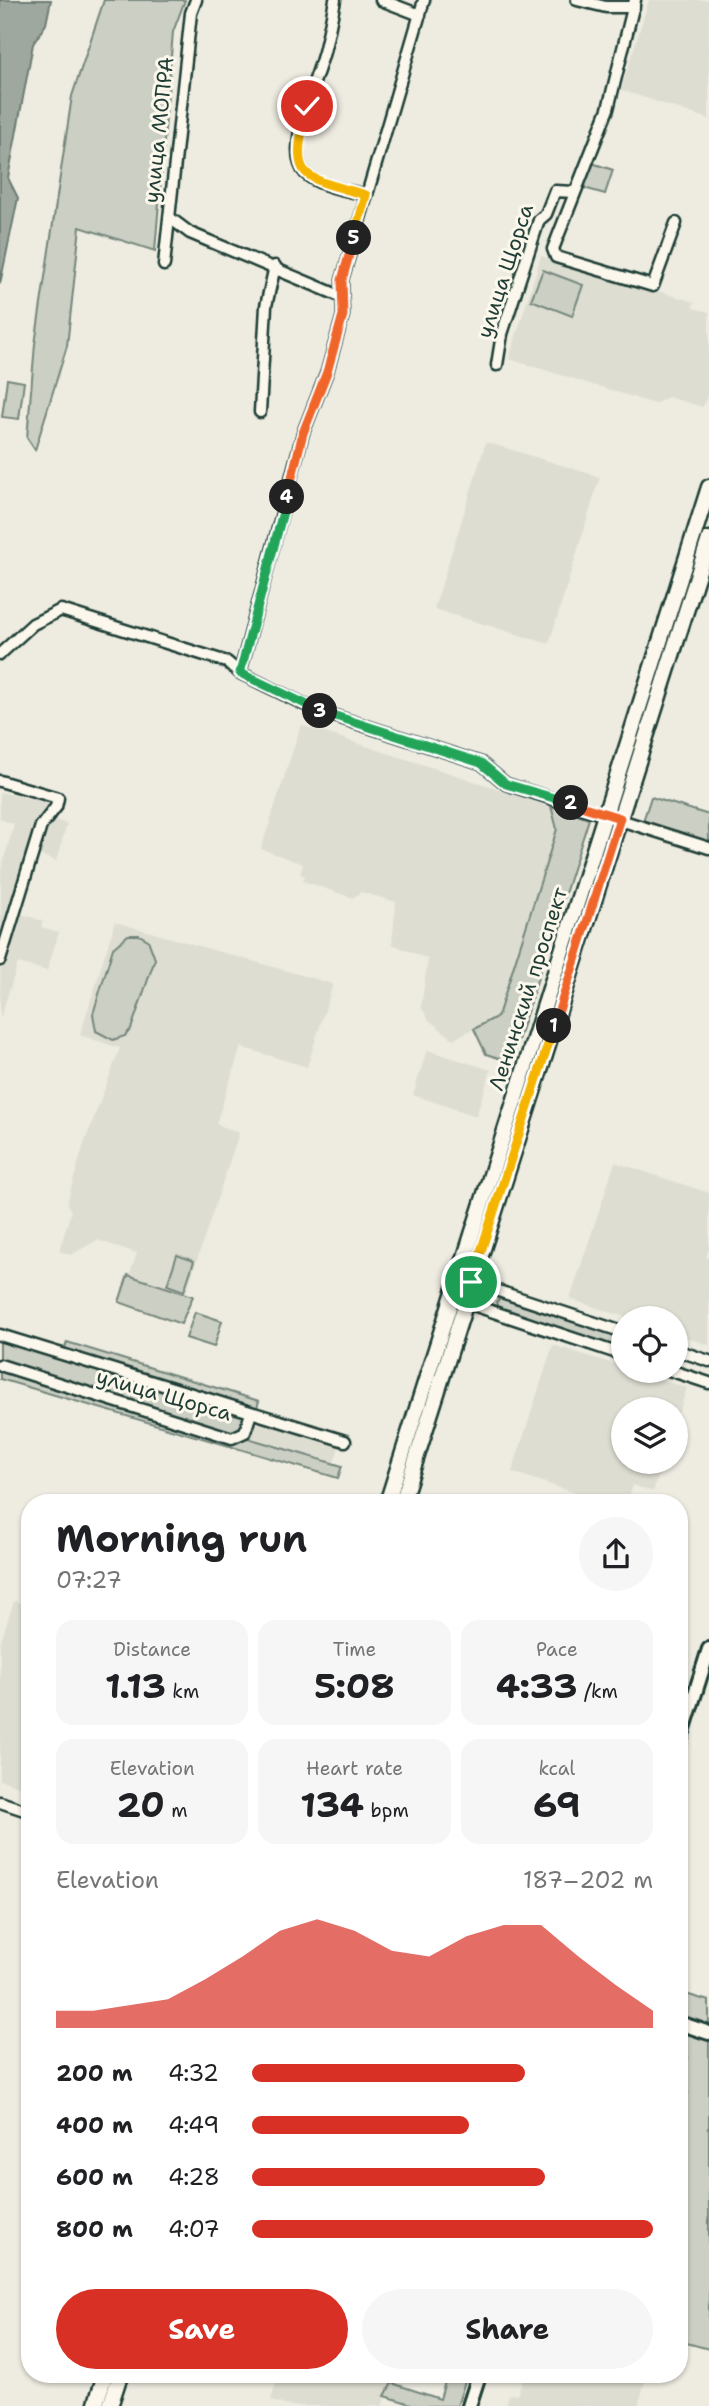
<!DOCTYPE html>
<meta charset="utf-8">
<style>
body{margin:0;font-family:"Shantell Sans",sans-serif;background:#f6f6f6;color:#202124;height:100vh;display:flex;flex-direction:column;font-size:26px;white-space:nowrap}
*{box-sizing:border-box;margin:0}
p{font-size:23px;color:#757577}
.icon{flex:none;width:38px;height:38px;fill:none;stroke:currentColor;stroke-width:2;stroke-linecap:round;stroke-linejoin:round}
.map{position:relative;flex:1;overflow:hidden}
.sheet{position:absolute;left:21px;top:1494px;width:667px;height:889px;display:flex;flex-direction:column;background:#fff;border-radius:28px;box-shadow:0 2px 5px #0004}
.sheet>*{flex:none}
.fabs{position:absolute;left:611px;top:1306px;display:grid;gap:14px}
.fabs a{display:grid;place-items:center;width:77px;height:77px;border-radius:50%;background:#fff;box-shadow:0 2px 5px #0004;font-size:35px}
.pin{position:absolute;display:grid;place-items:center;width:60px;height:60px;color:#fff;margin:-30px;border:4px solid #fff;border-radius:50%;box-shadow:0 2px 7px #0007}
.km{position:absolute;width:35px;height:35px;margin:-18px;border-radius:50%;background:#222;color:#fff;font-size:19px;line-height:35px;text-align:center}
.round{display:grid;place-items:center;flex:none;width:74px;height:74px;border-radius:37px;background:#f6f6f6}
.summary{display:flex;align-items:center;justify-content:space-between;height:119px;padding:0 35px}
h1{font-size:38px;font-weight:700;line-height:52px}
.metrics{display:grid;grid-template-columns:repeat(3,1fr);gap:10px;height:119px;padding:7px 35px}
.metrics div{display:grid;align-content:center;border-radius:18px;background:#f6f6f6;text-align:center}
.metrics b{font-size:35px;font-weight:700}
.metrics small{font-size:19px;font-weight:400}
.metrics p{font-size:19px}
.chart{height:196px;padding:14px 35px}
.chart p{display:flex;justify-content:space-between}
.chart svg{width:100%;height:126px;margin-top:7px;fill:#d93025;opacity:.7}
.cta{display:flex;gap:14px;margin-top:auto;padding:14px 35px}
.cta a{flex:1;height:80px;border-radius:42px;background:#d93025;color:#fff;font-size:28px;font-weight:700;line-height:80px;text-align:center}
.cta a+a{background:#f6f6f6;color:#202124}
ul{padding:0 35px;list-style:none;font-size:23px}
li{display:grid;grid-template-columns:112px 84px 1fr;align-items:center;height:52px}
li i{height:18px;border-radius:9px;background:#d93025}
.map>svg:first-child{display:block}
.built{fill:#ddddd2}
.green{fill:#cbcfc4;stroke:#75867c;stroke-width:2}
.water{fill:#9fa89f;stroke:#6c7d74;stroke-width:2}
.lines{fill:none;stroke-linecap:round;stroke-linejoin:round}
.street-casing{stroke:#1f3d34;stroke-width:15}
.secondary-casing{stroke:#1f3d34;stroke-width:18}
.primary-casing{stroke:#1f3d34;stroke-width:19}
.street{stroke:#fbf7ec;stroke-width:10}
.secondary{stroke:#fbf7ec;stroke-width:12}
.primary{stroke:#fbf7ec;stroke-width:14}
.split-1-casing{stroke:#fff;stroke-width:14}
.split-2-casing{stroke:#fff;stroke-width:14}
.split-3-casing{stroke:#fff;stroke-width:14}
.split-4-casing{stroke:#fff;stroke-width:14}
.split-5-casing{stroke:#fff;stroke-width:14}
.split-6-casing{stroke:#fff;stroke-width:14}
.split-1{stroke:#f5b400;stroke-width:9}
.split-2{stroke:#f0652b;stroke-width:9}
.split-3{stroke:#22a559;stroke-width:9}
.split-4{stroke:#22a559;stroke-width:9}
.split-5{stroke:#f0652b;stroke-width:9}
.split-6{stroke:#f5b400;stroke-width:9}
.labels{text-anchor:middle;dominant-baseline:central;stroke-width:6;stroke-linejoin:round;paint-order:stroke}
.street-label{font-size:21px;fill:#1f3d34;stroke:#fbf7ec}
</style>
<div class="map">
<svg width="709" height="2406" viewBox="0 0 709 2406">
<rect width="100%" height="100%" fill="#eeece1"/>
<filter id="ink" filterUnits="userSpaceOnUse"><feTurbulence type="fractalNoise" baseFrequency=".0143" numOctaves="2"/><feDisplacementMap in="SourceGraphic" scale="14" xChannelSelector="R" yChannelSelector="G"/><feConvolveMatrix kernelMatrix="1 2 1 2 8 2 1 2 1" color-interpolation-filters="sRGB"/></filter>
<g filter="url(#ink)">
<g class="built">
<path d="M649,0H709V119L621,90Z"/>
<path d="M541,256L694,302L693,308L709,312V390L703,407L668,397L655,404L509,359Z"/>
<path d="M486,442L600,477L549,644L434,609Z"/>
<path d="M301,725L551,806L557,829L498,1017L453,1039L429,1020L421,1007L428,959L392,944L396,902L361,892L353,898L303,881L305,876L300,874L303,864L261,849Z"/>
<path d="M0,792L50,803L46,817L67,824L56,861L36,854L18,913L43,921L41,927L59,932L47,971L18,963L0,1019L1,870L14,824L0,819Z"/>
<path d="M115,922L333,984L307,1067L241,1047L216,1124L239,1133L186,1293L130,1274L137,1253L97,1240L71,1255L59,1251L71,1212L67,1203L83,1147L120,1048L80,1035Z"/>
<path d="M427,1050L491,1070L476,1116L413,1095Z"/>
<path d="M615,1162L709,1193V1248L706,1257L709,1259V1345L676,1334V1318H628L570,1299Z"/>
<path d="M553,1345L623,1367V1370H632L687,1388L676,1422V1409H623V1461H663L653,1492L633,1485L627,1503H606L512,1472Z"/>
<path d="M255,1418L340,1443L334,1463L250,1437Z"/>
<path d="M14,1601L30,1606V1790L0,1780V1644Z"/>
<path d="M278,2375H368L392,2383L382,2406H288L271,2401Z"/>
<path d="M524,2375H647L638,2406H506L509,2394L517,2395Z"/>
</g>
<g class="green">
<path d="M104,0H185L173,32L155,251L80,227L67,346L35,450L27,438L35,344L72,96Z"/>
<path d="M592,163L613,170L605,194L584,188Z"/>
<path d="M543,270L583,285L572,316L531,300Z"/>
<path d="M7,379L24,382L19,419L2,417Z"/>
<path d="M651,797L709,815V843L643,821Z"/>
<path d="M551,806L589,819L511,1062L486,1054L474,1029L498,1016L557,829Z"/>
<path d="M128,935H139L148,940L155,959L131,1029L125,1036L113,1040L96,1031L93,1014L113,948Z"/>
<path d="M177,1255L194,1261L184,1291L167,1285Z"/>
<path d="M128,1275L193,1296L181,1324L119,1302Z"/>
<path d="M500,1298L623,1337V1348L498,1308L496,1302Z"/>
<path d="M195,1312L222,1321L214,1347L186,1338Z"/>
<path d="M0,1331L64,1351L67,1342L259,1401L248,1438L342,1466L338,1478L0,1379Z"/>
<path d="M679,1992L709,2001V2024L679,2014Z"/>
<path d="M679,2030L709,2040V2349L679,2341V2102L684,2103L688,2092L679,2088L688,2057L679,2054Z"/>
<path d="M447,2375H467L457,2406H417L385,2396L392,2383L440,2399Z"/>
</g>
<path class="water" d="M0,0H51L46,24L33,44L8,178L18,198L0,284Z"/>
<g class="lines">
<defs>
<g id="street">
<path d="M335,0C332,16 329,32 325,48C319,76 283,149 305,173C319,187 348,190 366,195"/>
<path d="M381,0L420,15"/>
<path d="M577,0L606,7H634"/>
<path d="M635,0L608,109L553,249L556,257L653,286L676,223"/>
<path d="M170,218L190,233L340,296"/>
<path d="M164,265L191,13L196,0"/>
<path d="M497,365L502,334L539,220L546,214L555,191L574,192"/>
<path d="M260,412L266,306L275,266"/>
<path d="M0,654L33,624L61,610L227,662L240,673L316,710L481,763L506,784L709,848"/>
<path d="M240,673L303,433L327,372L343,315L342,280L424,0"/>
<path d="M0,781L58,798L56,807L41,826L0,960"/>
<path d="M623,1332L471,1282L454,1287L464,1302L623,1355"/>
<path d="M0,1335L345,1441"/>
<path d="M676,1350L709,1361"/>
<path d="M0,1365L232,1438L245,1432L251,1413"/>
<path d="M669,1370L709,1383"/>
<path d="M0,1802L30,1812"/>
</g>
<g id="secondary">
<path d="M679,1744L709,1649"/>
<path d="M679,2023L709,2033"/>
<path d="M469,2406L479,2375"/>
</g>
<g id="primary">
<path d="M387,1503L709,487"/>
<path d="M402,1503L709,539"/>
<path d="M95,2406L105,2375"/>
<path d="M110,2406L120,2375"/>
</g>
</defs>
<use href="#street" class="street-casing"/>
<use href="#secondary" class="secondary-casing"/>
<use href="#primary" class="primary-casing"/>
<use href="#street" class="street"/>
<use href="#secondary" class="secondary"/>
<use href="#primary" class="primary"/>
</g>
</g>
<g class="lines" filter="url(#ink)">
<defs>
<path id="split-1" d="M471,1282L554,1026"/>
<path id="split-2" d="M554,1026L620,818L571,803"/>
<path id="split-3" d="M320,711L481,763L506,784L571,803"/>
<path id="split-4" d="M287,497L240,673L320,711"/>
<path id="split-5" d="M287,497L303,433L327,372L343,315L342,280L354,238"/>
<path id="split-6" d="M307,106C291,179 296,175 366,195L354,238"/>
</defs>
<use href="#split-1" class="split-1-casing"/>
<use href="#split-2" class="split-2-casing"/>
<use href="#split-3" class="split-3-casing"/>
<use href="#split-4" class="split-4-casing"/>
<use href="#split-5" class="split-5-casing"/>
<use href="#split-6" class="split-6-casing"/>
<use href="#split-1" class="split-1"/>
<use href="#split-2" class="split-2"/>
<use href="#split-3" class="split-3"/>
<use href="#split-4" class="split-4"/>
<use href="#split-5" class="split-5"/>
<use href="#split-6" class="split-6"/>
</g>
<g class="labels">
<g class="street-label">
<text transform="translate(159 130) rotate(-84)">улица МОПРА</text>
<text transform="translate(505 271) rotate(-72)">улица Щорса</text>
<text transform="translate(528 989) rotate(-72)">Ленинский проспект</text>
<text transform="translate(164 1395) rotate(16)">улица Щорса</text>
</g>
</g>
</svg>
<div class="fabs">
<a><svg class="icon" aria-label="locate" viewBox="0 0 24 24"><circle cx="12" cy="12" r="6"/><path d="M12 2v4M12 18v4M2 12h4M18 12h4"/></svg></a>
<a><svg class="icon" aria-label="layers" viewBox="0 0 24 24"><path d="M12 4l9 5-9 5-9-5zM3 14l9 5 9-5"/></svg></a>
</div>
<div class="pin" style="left:471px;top:1282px;background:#1e9e55"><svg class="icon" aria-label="arrive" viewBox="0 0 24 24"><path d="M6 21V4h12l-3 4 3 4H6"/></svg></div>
<div class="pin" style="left:307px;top:106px;background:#d93025"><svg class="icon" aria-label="check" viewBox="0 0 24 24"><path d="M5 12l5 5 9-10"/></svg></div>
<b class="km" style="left:554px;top:1026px">1</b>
<b class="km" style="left:571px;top:803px">2</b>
<b class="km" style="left:320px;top:711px">3</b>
<b class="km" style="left:287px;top:497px">4</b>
<b class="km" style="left:354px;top:238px">5</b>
<section class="sheet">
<div class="summary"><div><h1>Morning run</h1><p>07:27</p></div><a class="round"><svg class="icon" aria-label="share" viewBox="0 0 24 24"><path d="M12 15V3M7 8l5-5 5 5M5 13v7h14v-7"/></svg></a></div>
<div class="metrics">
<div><p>Distance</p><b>1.13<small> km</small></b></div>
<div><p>Time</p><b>5:08</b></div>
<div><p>Pace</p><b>4:33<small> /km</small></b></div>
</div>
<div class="metrics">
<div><p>Elevation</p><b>20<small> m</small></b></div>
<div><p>Heart rate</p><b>134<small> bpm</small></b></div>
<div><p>kcal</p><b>69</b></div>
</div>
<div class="chart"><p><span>Elevation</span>187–202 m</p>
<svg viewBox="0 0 160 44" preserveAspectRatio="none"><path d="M0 44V38L10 38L20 36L30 34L40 27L50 19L60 10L70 6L80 10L90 17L100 19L110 12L120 8L130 8L140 19L150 29L160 38V44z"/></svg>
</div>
<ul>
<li><b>200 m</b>4:32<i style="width:68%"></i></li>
<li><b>400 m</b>4:49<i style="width:54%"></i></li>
<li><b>600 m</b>4:28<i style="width:73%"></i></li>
<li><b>800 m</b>4:07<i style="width:100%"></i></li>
</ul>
<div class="cta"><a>Save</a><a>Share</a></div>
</section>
</div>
